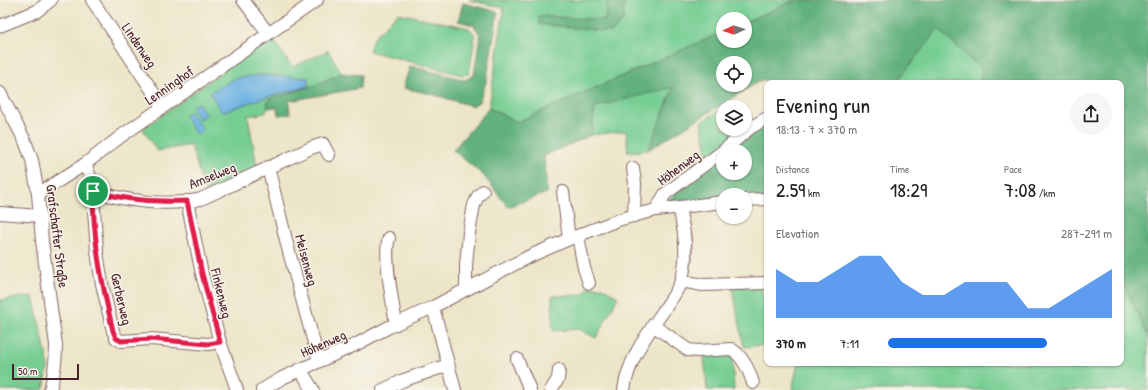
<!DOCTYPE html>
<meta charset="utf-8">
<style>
body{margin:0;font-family:"Patrick Hand",sans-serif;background:#f6f6f6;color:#202124;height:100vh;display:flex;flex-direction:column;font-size:15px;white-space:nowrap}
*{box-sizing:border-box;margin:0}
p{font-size:13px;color:#757577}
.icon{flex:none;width:22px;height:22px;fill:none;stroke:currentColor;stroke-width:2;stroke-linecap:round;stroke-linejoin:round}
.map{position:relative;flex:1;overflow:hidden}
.side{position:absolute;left:764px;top:80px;width:360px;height:286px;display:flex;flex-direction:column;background:#fff;border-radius:8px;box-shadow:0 1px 3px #0004}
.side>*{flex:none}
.needle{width:26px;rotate:266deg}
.fabs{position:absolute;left:716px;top:12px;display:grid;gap:8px}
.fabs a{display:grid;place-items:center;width:36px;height:36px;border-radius:50%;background:#fff;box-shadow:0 1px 3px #0004;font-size:20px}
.scale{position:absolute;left:12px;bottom:10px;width:67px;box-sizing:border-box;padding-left:4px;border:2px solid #4a1f2b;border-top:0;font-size:11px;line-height:14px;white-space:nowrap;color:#4a1f2b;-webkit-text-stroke:3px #f7f3e8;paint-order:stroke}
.pin{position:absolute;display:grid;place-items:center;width:34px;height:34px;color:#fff;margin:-17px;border:2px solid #fff;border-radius:50%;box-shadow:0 1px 4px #0007}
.round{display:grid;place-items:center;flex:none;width:42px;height:42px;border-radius:21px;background:#f6f6f6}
.summary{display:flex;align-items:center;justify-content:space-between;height:68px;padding:0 12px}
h1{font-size:22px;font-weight:600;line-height:30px}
.stats{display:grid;grid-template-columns:repeat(3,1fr);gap:6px;height:68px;padding:4px 12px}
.stats div{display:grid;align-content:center}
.stats b{font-size:20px;font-weight:600}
.stats small{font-size:11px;font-weight:400}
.stats p{font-size:11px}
.chart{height:112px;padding:8px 12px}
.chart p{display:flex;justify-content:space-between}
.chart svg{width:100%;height:72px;margin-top:4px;fill:#1a73e8;opacity:.7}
ul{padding:0 12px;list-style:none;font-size:13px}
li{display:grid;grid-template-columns:64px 48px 1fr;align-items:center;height:30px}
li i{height:10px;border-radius:5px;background:#1a73e8}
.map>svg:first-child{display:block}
.green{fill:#76ce93;stroke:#60765f;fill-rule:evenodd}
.forest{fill:#60b17d;stroke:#556854;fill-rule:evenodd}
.water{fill:#6cb2e2;stroke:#5b6886}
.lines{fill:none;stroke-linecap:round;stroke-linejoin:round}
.minor-casing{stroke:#836462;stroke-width:14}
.minor{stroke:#fff;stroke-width:12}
.route-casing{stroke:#fff;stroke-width:8}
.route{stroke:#e11d48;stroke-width:5}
.labels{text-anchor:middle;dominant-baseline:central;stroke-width:3;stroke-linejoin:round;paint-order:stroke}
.street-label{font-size:14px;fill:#4a1f2b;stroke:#f7f3e8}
</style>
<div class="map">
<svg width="1148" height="390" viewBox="0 0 1148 390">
<rect width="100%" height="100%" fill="#f7f3e8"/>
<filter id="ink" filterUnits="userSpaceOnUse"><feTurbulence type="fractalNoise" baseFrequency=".025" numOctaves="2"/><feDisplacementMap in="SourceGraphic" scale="8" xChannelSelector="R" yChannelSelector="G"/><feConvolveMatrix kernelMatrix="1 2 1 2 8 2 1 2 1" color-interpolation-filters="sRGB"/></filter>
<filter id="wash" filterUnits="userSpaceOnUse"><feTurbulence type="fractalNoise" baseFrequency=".012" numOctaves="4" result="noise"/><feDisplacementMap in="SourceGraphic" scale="16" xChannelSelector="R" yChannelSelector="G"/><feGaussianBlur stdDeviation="0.9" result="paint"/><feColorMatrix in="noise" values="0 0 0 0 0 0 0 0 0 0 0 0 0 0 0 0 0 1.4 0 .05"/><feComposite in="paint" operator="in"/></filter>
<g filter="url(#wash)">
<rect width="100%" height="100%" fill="#ece5c7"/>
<g class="green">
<path d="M469,0H608L605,20L540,16L539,24L612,32L623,21L624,0H796L745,22V19H723V32L517,122L489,108L504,8Z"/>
<path d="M398,13L469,28L475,35L469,74L462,75L369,51L374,37Z"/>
<path d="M938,29L983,70L978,83H896Z"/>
<path d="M271,36L292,67L328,51L342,73L316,85L268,100V108L265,113L248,116L257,167L205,192L191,145L157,151L143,129ZM308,78V86L257,100L225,111Z"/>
<path d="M674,86L648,150L628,152L626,131L591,135L595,107Z"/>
<path d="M723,108V129H730L734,139L708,158L701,122Z"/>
<path d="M1121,278L1148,336V390H792L798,363H1121Z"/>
<path d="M732,286H761L767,325V345L744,347Z"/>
<path d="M589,287H603L618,297L596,338L579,329L553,331L552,296L582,295Z"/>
<path d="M33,296L47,358L48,368L44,388L43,390H0V300Z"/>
<path d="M732,353L734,390H707L704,355Z"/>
</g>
<g class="forest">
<path d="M608,0H624L623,21L612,32L539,24V16L605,20Z"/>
<path d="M796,0H1148V336L1121,278V83H978L982,70L938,29L896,83H767L763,79L648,150L674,87L595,107L591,135L544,156L547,193L508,207L484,176L453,150L489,108L517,122L723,32V41H745V22ZM723,63H745V85H723Z"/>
<path d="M463,3L498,12L486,82L479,102L472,106L432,94L403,88L410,66L465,80L474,75L480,35L474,25L458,21Z"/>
<path d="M342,73L361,75L360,88L289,101L290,114L278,115L277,107L268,108V100L316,85Z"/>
<path d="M767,123V200L745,195H723V202L666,203L703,164L723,151V173H745V151H724Z"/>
</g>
<g class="water">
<path d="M262,75L308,78L309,86L257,100L225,111H221L211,94L212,91L236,78Z"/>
<path d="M198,103L206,115L199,119L192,107Z"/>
<path d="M188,112L191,113L202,129V131L198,134L195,133L185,116Z"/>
</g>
</g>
<g filter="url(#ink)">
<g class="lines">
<defs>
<g id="minor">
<path d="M92,0L163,107"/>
<path d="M243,0L268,33"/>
<path d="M0,26L37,11L51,0"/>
<path d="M0,93L25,141L32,160L38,194L42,241L56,345C56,361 54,375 50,390"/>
<path d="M723,151L750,128L767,118"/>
<path d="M85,164L92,182L97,252L102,284L113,331L116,338L121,341L151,339L208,344L220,342"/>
<path d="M268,167L289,252L319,361"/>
<path d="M633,168L635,183L634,216"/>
<path d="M93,191C126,201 167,207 201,199L311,148L323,144L329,155"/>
<path d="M563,192L569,239"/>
<path d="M38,194L85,164L124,134L317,0"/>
<path d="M745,200L767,199"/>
<path d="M187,201L202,274L220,342L237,390"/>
<path d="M656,210L665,194L723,151"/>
<path d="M0,213L40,216"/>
<path d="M578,236L584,268L589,283"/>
<path d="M389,238C383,256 393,304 396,324"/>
<path d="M681,281L703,285L766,283"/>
<path d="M466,289V265L469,233L474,205L478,196L483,191"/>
<path d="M433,307L455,390"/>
<path d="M653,325L688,350L698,351L731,349C743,356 749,370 753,383"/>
<path d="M517,359L530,390"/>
<path d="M300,369L313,390"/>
<path d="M262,390L282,378L355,345L389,327L433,307L528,257L569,239L618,220L640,214L656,210L723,202"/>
<path d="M383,390L404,380L448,365"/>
<path d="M551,390L558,379L559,370"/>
<path d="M624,390C628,361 645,337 662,313C668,303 677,293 681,281C689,258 685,232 679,208"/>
</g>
</defs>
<use href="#minor" class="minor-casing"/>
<use href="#minor" class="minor"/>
</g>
</g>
<g class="lines" filter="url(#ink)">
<defs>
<path id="route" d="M93,191C126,200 153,202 187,201L202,274L220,342L208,344L151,339L121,341L116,338L113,331C102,283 93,241 93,191Z"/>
</defs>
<use href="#route" class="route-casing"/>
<use href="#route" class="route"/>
</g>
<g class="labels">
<g class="street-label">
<text transform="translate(140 45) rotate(56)">Lindenweg</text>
<text transform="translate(169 85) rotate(-35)">Lenninghof</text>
<text transform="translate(678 167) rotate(-37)">Höhenweg</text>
<text transform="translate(212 175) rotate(-22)">Amselweg</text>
<text transform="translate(58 236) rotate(83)">Grafschafter Straße</text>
<text transform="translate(307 260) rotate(75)">Meisenweg</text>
<text transform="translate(222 293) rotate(76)">Finkenweg</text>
<text transform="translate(122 299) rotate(77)">Gerberweg</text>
<text transform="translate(323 343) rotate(-24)">Höhenweg</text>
</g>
</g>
</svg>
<div class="fabs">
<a><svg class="needle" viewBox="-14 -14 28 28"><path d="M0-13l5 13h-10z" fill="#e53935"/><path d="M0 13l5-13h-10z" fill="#757577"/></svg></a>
<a><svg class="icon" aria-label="locate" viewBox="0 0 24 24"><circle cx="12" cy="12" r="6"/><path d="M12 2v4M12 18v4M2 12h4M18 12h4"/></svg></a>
<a><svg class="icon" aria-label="layers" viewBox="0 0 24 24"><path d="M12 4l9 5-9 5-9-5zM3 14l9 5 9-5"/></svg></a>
<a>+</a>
<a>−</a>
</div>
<div class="scale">50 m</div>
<div class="pin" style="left:93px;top:191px;background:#1e9e55"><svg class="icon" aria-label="arrive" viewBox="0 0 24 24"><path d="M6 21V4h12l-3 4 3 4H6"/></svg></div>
<section class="side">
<div class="summary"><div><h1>Evening run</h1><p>18:13 · 7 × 370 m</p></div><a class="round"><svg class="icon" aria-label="share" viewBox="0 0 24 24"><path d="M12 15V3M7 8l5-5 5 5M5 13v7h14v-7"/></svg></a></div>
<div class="stats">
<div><p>Distance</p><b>2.59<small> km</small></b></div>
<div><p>Time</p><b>18:29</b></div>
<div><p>Pace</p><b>7:08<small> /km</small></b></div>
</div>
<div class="chart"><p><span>Elevation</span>287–291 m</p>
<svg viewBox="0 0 160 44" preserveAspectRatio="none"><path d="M0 44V14L10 22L20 22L30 14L40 6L50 6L60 22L70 30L80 30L90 22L100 22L110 22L120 38L130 38L140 30L150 22L160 14V44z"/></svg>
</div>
<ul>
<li><b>370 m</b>7:11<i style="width:71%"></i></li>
</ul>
</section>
</div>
